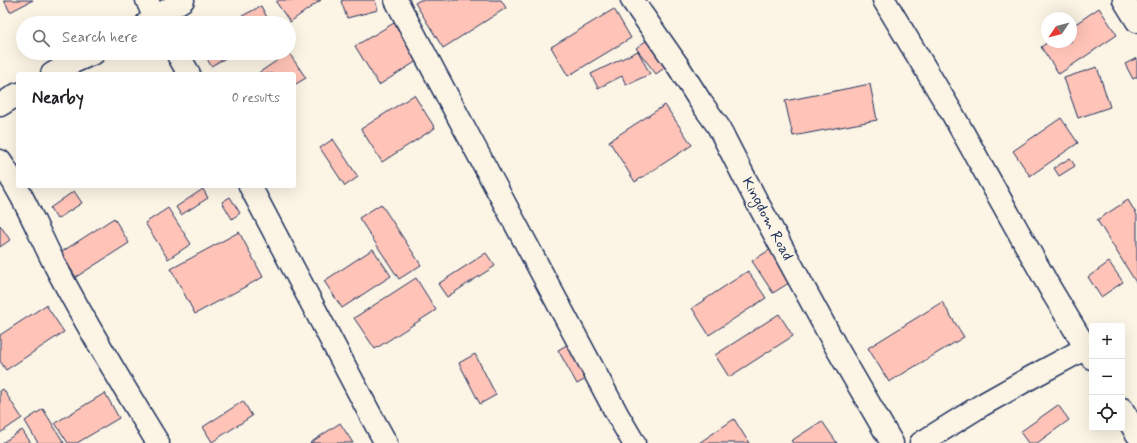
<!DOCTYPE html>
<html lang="en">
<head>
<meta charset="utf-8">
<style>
  body { margin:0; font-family:Mynerve,sans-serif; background:#f2f2f2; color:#202124 }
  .controls { position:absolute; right:12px; bottom:12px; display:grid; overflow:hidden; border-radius:4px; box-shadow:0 4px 16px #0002 }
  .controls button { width:36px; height:36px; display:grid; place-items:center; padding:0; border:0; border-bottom:1px solid #e0e0e0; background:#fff; color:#202124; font:20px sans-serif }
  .compass { position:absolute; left:1041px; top:12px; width:36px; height:36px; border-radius:50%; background:#fff; box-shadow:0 4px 16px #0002; rotate:235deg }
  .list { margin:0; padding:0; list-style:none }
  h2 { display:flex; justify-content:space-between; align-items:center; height:52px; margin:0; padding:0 16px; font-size:17px }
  h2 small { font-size:13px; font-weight:400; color:#757577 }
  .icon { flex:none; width:22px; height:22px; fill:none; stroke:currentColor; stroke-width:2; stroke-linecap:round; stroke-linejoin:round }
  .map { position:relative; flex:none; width:1137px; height:443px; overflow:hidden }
  .search { position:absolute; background:#fff; box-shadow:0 4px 16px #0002; left:16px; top:16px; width:280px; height:44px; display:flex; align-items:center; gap:10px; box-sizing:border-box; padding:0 14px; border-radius:22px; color:#757577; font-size:15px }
  .panel { position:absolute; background:#fff; box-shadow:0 4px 16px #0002; left:16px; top:72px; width:280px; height:116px; border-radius:4px }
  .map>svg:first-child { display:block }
  .building { fill:#ffc4b7; stroke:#1b2f5e }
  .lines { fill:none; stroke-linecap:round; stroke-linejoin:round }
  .minor-casing { stroke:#1b2f5e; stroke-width:25 }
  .minor { stroke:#fcf5e5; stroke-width:22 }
  .labels { text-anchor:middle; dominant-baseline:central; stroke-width:3; stroke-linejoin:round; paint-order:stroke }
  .street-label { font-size:15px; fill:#1b2f5e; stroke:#fcf5e5 }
</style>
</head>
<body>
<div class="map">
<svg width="1137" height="443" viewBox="0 0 1137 443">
  <rect width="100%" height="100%" fill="#fcf5e5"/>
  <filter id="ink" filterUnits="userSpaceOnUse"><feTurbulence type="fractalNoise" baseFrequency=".025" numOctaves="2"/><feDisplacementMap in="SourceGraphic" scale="8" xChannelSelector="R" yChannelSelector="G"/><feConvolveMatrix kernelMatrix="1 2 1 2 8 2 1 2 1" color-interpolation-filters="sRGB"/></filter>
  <g filter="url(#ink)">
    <g class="building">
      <polygon points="4,0 33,0 10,12"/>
      <polygon points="279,0 321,0 290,22 276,2"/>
      <polygon points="344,0 375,0 378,10 347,18 341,1"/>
      <polygon points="420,0 501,0 506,8 443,48 415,3"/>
      <polygon points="261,6 270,23 229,23"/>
      <polygon points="1099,8 1117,35 1059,74 1041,47 1048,42 1071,42 1071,27"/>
      <polygon points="614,9 631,38 568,76 551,47"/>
      <polygon points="394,23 417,61 379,85 355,46"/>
      <polygon points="647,40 667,66 656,74 636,48"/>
      <polygon points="638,51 650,74 626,85 622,76 598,88 591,74"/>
      <polygon points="204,53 235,53 211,66"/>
      <polygon points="288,53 289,53 306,78 294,85 294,74 257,74"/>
      <polygon points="1137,58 1137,77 1133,79 1125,64"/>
      <polygon points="1097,67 1110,107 1078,118 1064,78"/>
      <polygon points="870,84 877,120 793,136 785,101"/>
      <polygon points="414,95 435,128 382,162 361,129"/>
      <polygon points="665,105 692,145 635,182 609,141"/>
      <polygon points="1061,118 1078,143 1030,176 1013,151"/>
      <polygon points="333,139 358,177 345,186 320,148"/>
      <polygon points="1070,158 1075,166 1059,176 1054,168"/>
      <polygon points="203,189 208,198 181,215 176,207"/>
      <polygon points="74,191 82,203 57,219 50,208"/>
      <polygon points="230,197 240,213 232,219 222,202"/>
      <polygon points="1128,200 1137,215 1137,284 1097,220"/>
      <polygon points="381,204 421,265 399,279 359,218"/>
      <polygon points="168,208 191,244 168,259 145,223"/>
      <polygon points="114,218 129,243 76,277 60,253"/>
      <polygon points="0,225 10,240 0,247"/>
      <polygon points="239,232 263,277 195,314 171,269"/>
      <polygon points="373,249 391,276 342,308 324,281"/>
      <polygon points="771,249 792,281 773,293 752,261"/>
      <polygon points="486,253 495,266 447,297 438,284"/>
      <polygon points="1109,262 1123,282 1101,297 1088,277"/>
      <polygon points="748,271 766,298 709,335 692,308"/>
      <polygon points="416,278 436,310 375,349 354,318"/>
      <polygon points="942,302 964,337 889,382 868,348"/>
      <polygon points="46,305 64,332 6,370 0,361 0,335"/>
      <polygon points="779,314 793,336 729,377 715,355"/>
      <polygon points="574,341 593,375 577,384 558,350"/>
      <polygon points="475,354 496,395 480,404 459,363"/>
      <polygon points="3,389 22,418 0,433 0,391"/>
      <polygon points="105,393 119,418 77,443 68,443 55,423"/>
      <polygon points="243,401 252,416 212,442 203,427"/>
      <polygon points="1058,405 1069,420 1037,443 1028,443 1020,432"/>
      <polygon points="43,409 64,443 38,443 25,421"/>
      <polygon points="734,419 749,443 699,443"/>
      <polygon points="822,421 837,443 793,443 791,441"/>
      <polygon points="340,423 353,443 310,443"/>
      <polygon points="22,430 31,443 2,443"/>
    </g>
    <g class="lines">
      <defs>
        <g id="minor">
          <polyline points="147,0 155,19 157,23"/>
          <polyline points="396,0 617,414 634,443"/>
          <polyline points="632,0 678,66 700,101 718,126 756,200 835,345 892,443"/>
          <polyline points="884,0 952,113 1051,290 1092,358"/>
          <polyline points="1124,0 1137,21"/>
          <polyline points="147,23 183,0"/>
          <polyline points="177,53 189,74"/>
          <polyline points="52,74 71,63 94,53"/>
          <polyline points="0,105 18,94"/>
          <path d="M0 161C24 195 38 232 57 269 88 328 123 386 158 443"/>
          <polyline points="250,186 370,414 386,443"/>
          <polyline points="1122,409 1137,434"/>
          <polyline points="921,443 982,405 1030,378 1086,348"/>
        </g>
      </defs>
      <use href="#minor" class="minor-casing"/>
      <use href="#minor" class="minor"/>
    </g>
  </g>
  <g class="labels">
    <g class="street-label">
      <text transform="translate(767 219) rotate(62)">Kingdom Road</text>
    </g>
  </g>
</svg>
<div class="controls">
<button>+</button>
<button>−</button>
<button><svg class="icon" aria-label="locate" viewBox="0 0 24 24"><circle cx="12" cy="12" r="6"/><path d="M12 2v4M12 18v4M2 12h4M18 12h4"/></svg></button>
</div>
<svg class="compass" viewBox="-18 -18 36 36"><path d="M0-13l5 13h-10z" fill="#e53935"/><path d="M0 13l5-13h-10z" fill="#757577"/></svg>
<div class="search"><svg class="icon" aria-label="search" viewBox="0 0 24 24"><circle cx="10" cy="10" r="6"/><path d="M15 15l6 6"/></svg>Search here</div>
<section class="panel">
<h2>Nearby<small>0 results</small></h2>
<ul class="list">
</ul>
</section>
</div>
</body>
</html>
